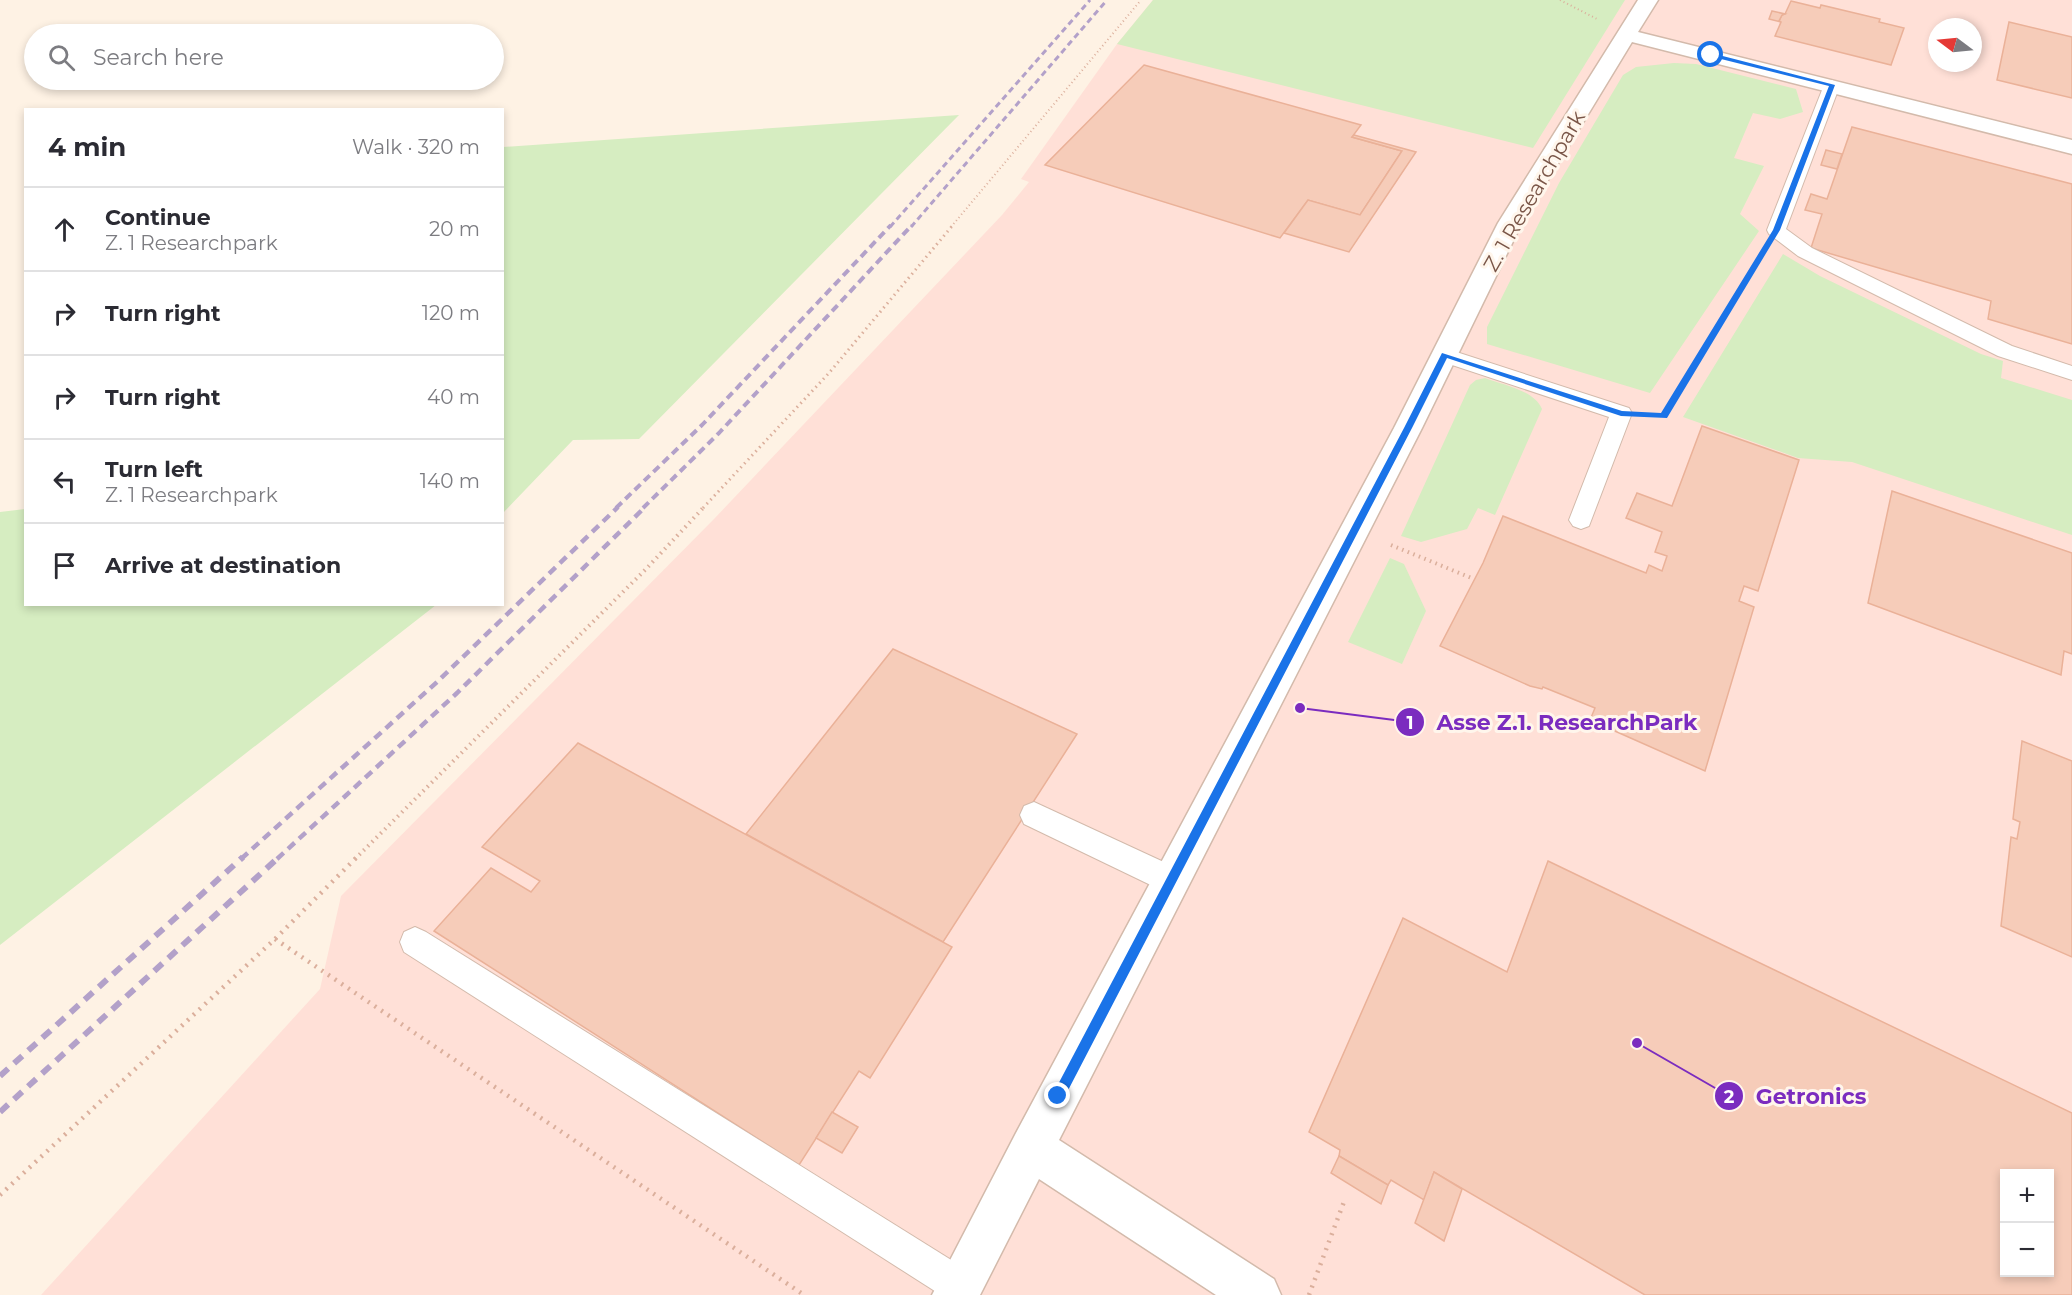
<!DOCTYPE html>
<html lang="en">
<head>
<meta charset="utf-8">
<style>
  body { margin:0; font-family:Montserrat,sans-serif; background:#f7f7f7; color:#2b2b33 }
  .controls { position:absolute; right:18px; bottom:18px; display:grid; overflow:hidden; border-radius:0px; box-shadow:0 3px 9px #0003 }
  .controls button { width:54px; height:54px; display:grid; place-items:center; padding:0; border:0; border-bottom:2px solid #e1e1e2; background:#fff; color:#2b2b33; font:30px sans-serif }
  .compass { position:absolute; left:1928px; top:18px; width:54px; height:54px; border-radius:50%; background:#fff; box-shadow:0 3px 9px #0003; rotate:286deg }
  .stop { position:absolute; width:18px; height:18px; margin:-14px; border:4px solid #1a73e8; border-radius:50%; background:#fff }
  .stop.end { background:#1a73e8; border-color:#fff; box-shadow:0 2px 6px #0008 }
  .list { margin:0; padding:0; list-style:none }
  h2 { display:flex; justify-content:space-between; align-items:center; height:78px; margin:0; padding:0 24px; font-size:26px }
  h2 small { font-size:20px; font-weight:400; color:#7c7c81 }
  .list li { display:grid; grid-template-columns:39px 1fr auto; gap:18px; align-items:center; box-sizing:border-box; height:84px; padding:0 24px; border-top:2px solid #e1e1e2 }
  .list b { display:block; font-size:22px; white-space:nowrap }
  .list p { margin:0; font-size:20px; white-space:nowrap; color:#7c7c81 }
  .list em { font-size:20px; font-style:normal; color:#7c7c81 }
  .icon { flex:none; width:33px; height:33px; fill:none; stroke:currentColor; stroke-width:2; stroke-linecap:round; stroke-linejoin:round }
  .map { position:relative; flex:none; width:2072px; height:1295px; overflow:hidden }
  .search { position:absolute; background:#fff; box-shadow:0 3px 9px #0003; left:24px; top:24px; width:480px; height:66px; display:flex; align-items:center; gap:15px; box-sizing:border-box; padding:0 21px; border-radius:33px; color:#7c7c81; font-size:22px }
  .panel { position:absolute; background:#fff; box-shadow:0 3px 9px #0003; left:24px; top:108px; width:480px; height:498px; border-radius:0px }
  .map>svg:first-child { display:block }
  .commercial { fill:#ffe0d7; fill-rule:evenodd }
  .green { fill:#d6edc1 }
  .building { fill:#f6ccb9; stroke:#eab198; stroke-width:1.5; fill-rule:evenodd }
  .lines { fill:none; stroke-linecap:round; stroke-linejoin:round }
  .lane-casing { stroke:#d3baab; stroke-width:2 }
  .street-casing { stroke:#d3baab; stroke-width:3 }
  .path-far3 { stroke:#dbaf9c; stroke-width:2; stroke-dasharray:1 3; stroke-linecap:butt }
  .path-far2 { stroke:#dbaf9c; stroke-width:3; stroke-dasharray:1.5 4; stroke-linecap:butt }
  .path-far1 { stroke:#dbaf9c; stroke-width:4; stroke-dasharray:1.5 4.5; stroke-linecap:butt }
  .path { stroke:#dbaf9c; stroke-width:4.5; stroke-dasharray:2 6; stroke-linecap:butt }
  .lane { fill:#fff; fill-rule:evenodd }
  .street { fill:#fff; fill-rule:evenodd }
  .rail-far3 { stroke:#b3a1c9; stroke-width:3; stroke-dasharray:6 4; stroke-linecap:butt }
  .rail-far2 { stroke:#b3a1c9; stroke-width:4; stroke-dasharray:8 5; stroke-linecap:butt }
  .rail-far1 { stroke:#b3a1c9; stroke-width:4.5; stroke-dasharray:9 6; stroke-linecap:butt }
  .rail { stroke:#b3a1c9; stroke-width:6; stroke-dasharray:11 8; stroke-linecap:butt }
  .route { fill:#1a73e8 }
  .labels { text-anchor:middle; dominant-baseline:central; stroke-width:6; stroke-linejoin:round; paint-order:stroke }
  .street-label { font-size:21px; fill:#795547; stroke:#fff6ec }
  .leader { fill:none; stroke:#7b2cbf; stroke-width:2 }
  .callout-dot { fill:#7b2cbf; stroke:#fff6ec; stroke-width:2 }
  .mark-label { font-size:18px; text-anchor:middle; font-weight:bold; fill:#fff }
  .callout-label { font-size:22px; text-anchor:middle; font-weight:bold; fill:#7b2cbf; stroke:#fff6ec; stroke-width:6; stroke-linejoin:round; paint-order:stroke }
</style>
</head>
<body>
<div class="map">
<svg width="2072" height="1295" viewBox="0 0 2072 1295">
  <rect width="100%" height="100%" fill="#fef2e4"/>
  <path class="commercial" d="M1153 0H2072V1295H41L320 989 341 896 714 519 1002 215 1029 182 1021 179 1117 44ZM1937 27H1973V63H1937ZM2004 1174H2050V1272H2004Z"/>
  <g class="green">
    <polygon points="1153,0 1625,0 1533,148 1117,44"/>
    <polygon points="1674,63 1696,64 1796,89 1803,112 1780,119 1753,113 1734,158 1764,166 1740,214 1759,231 1650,393 1487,344 1487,327 1559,183 1623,75 1636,67"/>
    <polygon points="959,115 639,439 573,440 503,513 503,147"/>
    <polygon points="1783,254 1820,276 1981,354 2003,361 2001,378 2072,400 2072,535 1852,462 1798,458 1683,417"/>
    <path d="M1485 378C1503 385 1534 390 1542 409L1495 515 1478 508 1467 529 1421 542 1401 536 1470 385 1476 380Z"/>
    <polygon points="25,509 26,604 436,605 0,945 0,512"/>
    <polygon points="1390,558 1404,564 1426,611 1402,664 1348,642"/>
  </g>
  <g class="building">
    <polygon points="1791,1 1820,8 1821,5 1880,19 1879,22 1904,28 1891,65 1775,36 1781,22 1779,21 1782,15 1785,14"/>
    <polygon points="1772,11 1785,14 1782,15 1779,21 1781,22 1769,19"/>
    <polygon points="2009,22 2072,37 2072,98 1997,80"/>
    <polygon points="1144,65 1361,125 1352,137 1402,151 1360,215 1308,200 1280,238 1045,165"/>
    <polygon points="1852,127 2072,184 2072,344 1988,319 1991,301 1811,248 1822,214 1805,210 1811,194 1827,199"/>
    <polygon points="1354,135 1416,152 1349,252 1284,233 1308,200 1360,215 1402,151 1352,137"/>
    <polygon points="1826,150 1842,154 1837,169 1821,165"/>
    <polygon points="1702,426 1799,460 1758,591 1744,586 1739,601 1754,607 1705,771 1590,720 1595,708 1543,687 1542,689 1530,686 1440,646 1483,563 1503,516 1646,573 1649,565 1662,571 1667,556 1655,552 1662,532 1626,518 1637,493 1672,506"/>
    <polygon points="1892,491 2072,553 2072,654 2064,651 2061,675 1868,603"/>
    <polygon points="893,649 1077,734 943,942 746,834"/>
    <polygon points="2022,741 2072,761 2072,957 2001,926 2011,837 2017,839 2020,822 2013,819"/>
    <polygon points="578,743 952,947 870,1078 859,1071 799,1165 434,931 491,868 531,892 540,881 482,847"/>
    <path d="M1548 861 2072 1113V1295H1645L1434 1172 1424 1200 1391 1180 1388 1185 1339 1156 1340 1150 1309 1132 1403 918 1507 972ZM2004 1174H2050V1272H2004Z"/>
    <polygon points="832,1112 858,1127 842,1153 816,1138"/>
    <polygon points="1339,1156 1388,1185 1381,1204 1331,1173"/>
    <polygon points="1434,1172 1462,1189 1444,1241 1415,1223"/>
  </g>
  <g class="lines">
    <defs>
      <g id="lane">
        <polygon points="1832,80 1840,85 1786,229 1812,248 2012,346 2072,366 2072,380 1998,356 1798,256 1769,234 1767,230 1824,85"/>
        <polygon points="1444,348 1629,408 1632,413 1589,526 1581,529 1573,526 1569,520 1609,417 1437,360 1434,355 1437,350"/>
        <polygon points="1034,802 1181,870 1186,880 1181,890 1171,894 1161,890 1024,824 1020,815 1024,806"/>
        <polygon points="415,927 426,932 972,1273 977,1286 973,1295 941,1295 404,952 400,942 404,932"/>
      </g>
      <polygon id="street" points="1638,0 1658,0 1638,32 2072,140 2072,154 1632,42 1522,223 1422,428 1059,1140 1274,1279 1281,1295 1216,1295 1039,1179 980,1295 932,1295 1016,1133 1394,428 1498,223"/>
    </defs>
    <use href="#lane" class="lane-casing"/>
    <use href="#street" class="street-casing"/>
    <g class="path-far3">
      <polyline points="1560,0 1597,19"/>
      <polyline points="951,227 1141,0"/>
    </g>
    <g class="path-far2">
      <polyline points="1654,415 1664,416 1759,259"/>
      <polyline points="703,508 829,373 953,225"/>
    </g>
    <g class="path-far1">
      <polyline points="1391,545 1474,579"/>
      <polyline points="355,859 647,568 704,507"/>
    </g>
    <g class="path">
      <polyline points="275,939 804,1295"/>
      <polyline points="0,1195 275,939 357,857"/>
      <polyline points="1309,1295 1345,1199"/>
    </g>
    <use href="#lane" class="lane"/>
    <use href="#street" class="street"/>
    <g class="rail-far3">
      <polyline points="890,227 1090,0"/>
      <polyline points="911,227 1107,0"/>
    </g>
    <g class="rail-far2">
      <polyline points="616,508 702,425 891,225"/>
      <polyline points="643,508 719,433 912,225"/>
    </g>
    <g class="rail-far1">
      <polyline points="241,859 437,682 618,507"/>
      <polyline points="277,859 457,693 645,507"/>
    </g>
    <g class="rail">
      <polyline points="0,1076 243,857"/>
      <polyline points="0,1112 279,857"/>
    </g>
  </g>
  <polygon class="route" points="1711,53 1835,85 1780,230 1667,418 1621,416 1447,358 1412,428 1063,1100 1058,1102 1054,1100 1052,1096 1054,1092 1404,428 1442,353 1622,411 1661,413 1773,230 1829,86 1709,56"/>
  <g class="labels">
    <g class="street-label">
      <text transform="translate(1534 191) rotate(-60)">Z. 1 Researchpark</text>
    </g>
  </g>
  <path class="leader" d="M1300 708L1410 722M1637 1043L1729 1096"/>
  <g class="callout-dot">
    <circle cx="1300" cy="708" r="6"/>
    <circle cx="1637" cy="1043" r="6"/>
    <circle cx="1410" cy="722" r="15"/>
    <circle cx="1729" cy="1096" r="15"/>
  </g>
  <g class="mark-label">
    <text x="1410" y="729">1</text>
    <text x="1729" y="1103">2</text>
  </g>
  <g class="callout-label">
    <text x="1567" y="730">Asse Z.1. ResearchPark</text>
    <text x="1811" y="1104">Getronics</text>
  </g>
</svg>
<div class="controls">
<button>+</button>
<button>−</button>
</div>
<svg class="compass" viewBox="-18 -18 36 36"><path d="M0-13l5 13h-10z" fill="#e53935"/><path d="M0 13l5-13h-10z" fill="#7c7c81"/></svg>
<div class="stop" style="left:1711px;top:55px"></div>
<div class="stop end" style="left:1058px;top:1096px"></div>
<div class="search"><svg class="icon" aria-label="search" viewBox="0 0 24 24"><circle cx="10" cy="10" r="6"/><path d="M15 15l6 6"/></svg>Search here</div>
<section class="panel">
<h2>4 min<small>Walk · 320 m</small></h2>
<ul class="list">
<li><svg class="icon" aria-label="ahead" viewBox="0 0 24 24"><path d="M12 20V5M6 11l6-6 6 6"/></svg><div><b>Continue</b><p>Z. 1 Researchpark</p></div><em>20 m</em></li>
<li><svg class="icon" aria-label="right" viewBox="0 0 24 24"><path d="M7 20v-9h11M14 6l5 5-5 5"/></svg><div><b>Turn right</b></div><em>120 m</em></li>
<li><svg class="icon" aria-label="right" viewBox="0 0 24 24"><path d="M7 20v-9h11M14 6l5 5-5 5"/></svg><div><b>Turn right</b></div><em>40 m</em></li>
<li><svg class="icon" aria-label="left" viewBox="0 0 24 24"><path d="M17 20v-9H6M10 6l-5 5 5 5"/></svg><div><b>Turn left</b><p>Z. 1 Researchpark</p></div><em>140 m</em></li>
<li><svg class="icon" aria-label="arrive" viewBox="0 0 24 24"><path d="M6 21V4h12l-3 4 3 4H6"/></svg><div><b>Arrive at destination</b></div></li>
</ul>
</section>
</div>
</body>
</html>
